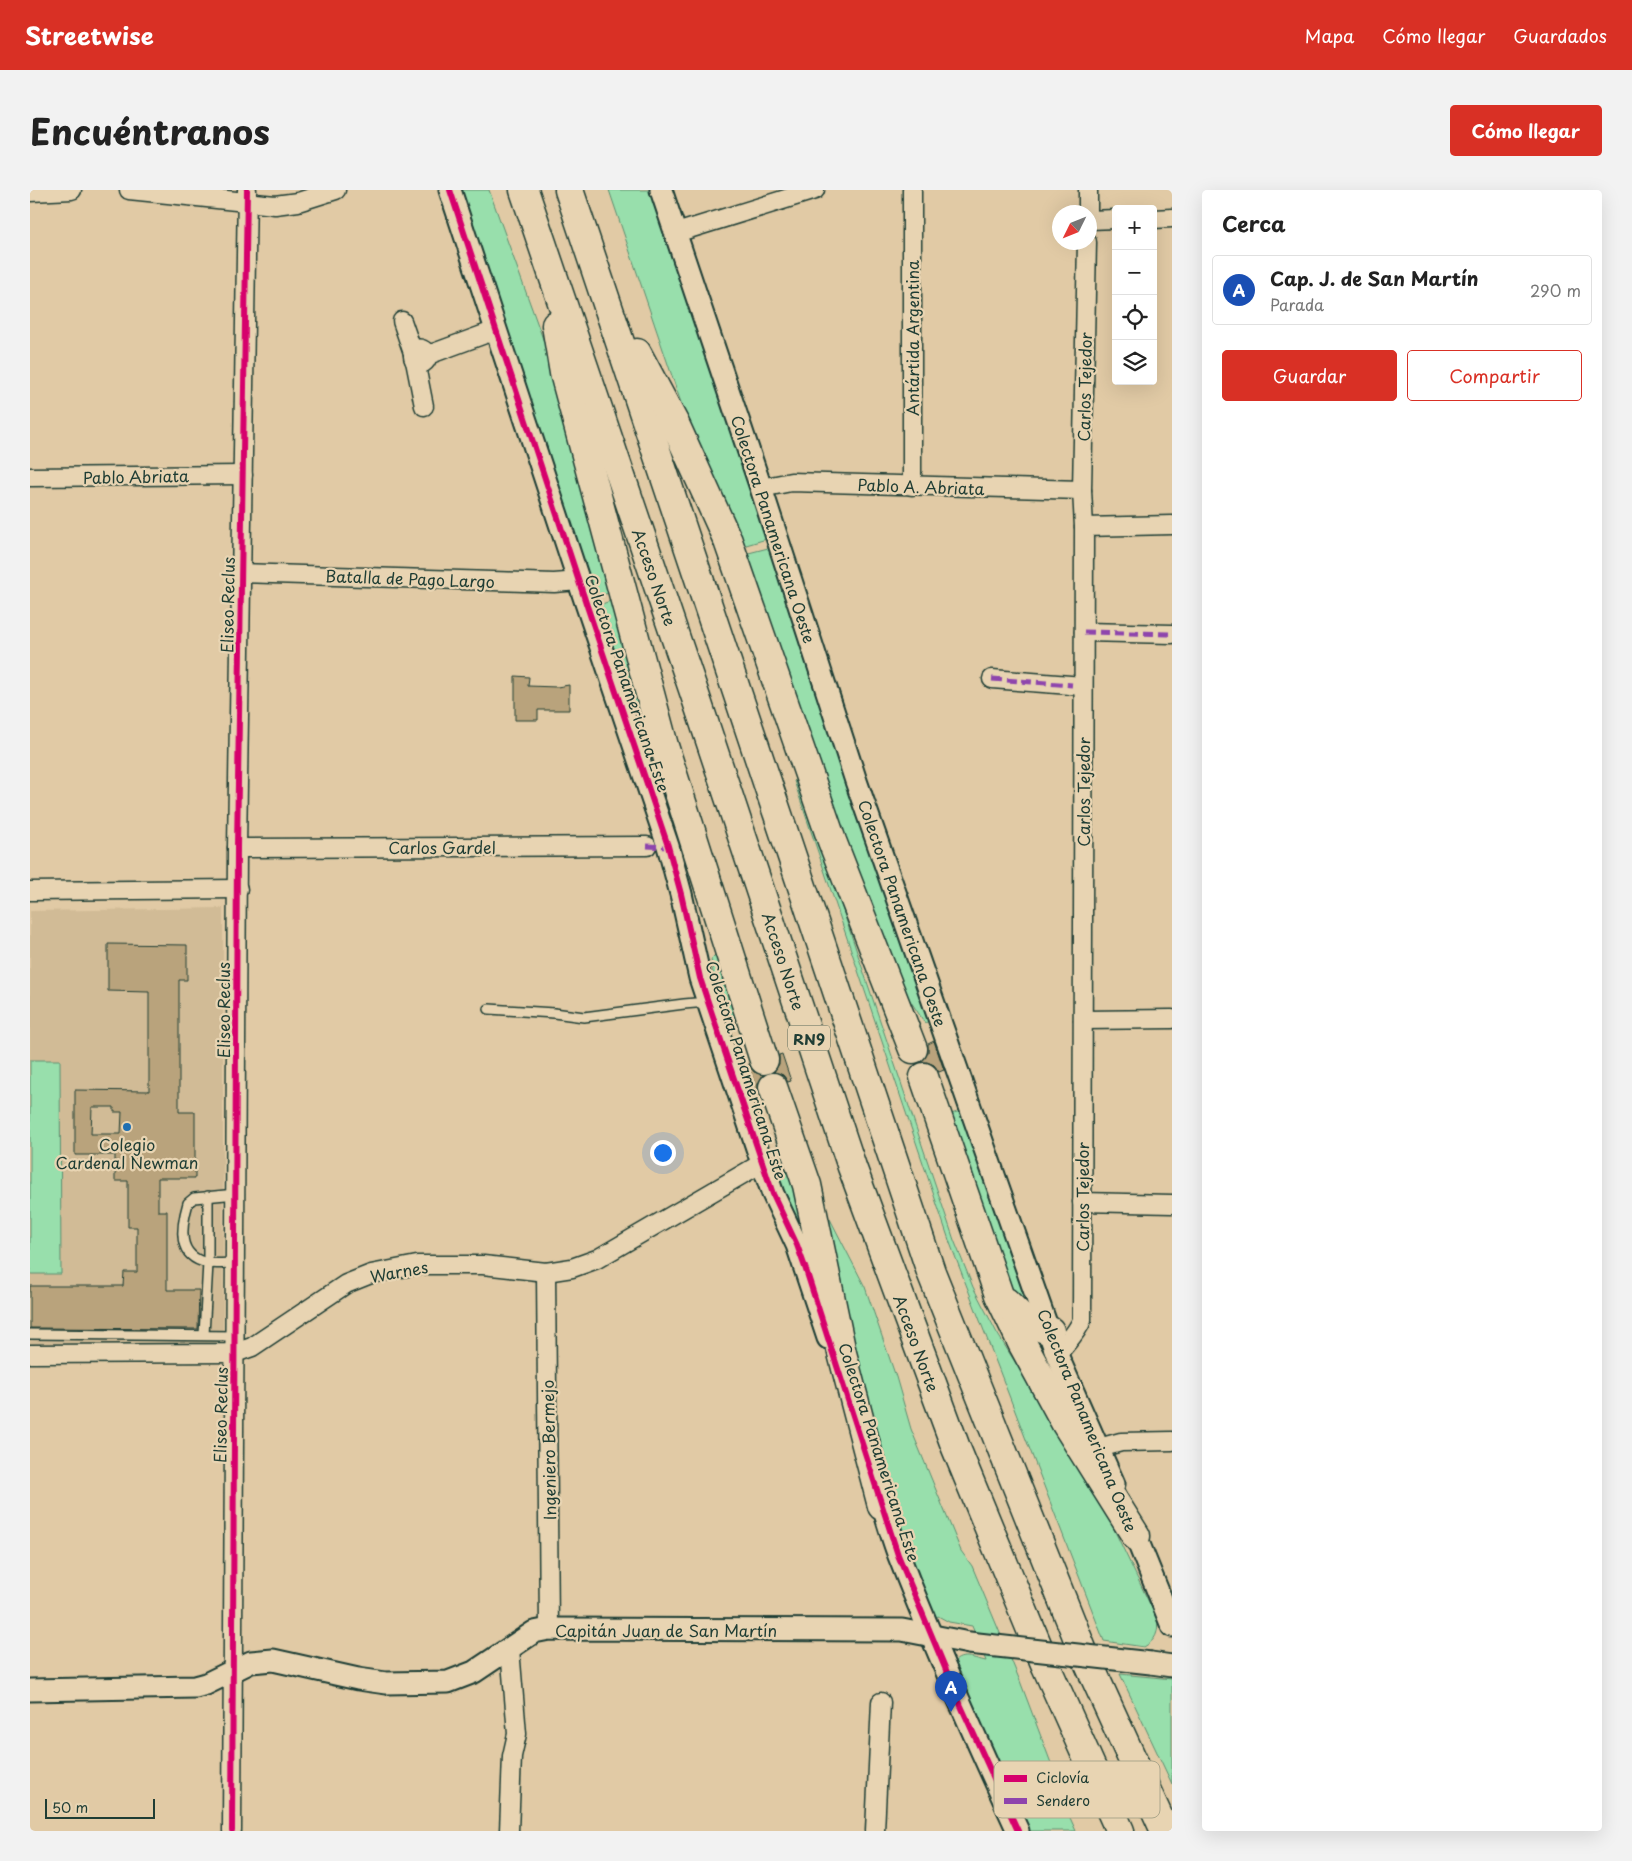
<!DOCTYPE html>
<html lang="es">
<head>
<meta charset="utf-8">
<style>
  body { margin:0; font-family:"Playpen Sans",sans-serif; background:#f2f2f2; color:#222 }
  .controls { position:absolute; right:15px; top:15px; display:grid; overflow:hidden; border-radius:5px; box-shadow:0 5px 20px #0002 }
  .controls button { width:45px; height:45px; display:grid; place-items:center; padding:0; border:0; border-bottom:1px solid #e0e0e0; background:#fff; color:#222; font:25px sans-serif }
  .compass { position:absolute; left:1022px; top:15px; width:45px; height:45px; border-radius:50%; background:#fff; box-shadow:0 5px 20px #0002; rotate:227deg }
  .scale { position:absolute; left:15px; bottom:12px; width:110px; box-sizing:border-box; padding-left:5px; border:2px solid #1f3d34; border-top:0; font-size:14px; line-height:18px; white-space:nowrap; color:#1f3d34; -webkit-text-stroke:4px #e8d4b2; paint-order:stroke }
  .you { position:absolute; left:632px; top:962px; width:18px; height:18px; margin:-12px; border:4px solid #fff; border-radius:50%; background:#1a73e8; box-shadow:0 0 0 8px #1a73e833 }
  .badge { display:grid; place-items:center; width:32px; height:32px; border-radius:50%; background:#d93025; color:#fff; font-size:16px; font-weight:700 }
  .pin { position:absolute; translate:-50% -41px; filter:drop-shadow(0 1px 2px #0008) }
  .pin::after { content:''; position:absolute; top:26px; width:18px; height:15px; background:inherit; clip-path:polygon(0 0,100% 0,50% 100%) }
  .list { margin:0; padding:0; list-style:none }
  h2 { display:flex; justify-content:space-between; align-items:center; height:65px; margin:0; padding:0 20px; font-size:21px }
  h2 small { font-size:16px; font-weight:400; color:#767676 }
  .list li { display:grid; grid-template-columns:32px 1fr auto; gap:15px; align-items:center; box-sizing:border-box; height:70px; margin:0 10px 10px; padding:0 10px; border:1px solid #e0e0e0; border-radius:5px }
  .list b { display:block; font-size:19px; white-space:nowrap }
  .list p { margin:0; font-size:16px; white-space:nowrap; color:#767676 }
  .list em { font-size:16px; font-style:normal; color:#767676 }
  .actions { display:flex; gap:10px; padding:15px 20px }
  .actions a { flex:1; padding:11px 0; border:1px solid #d93025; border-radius:5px; text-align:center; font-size:18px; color:#d93025 }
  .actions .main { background:#d93025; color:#fff }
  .icon { flex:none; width:28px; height:28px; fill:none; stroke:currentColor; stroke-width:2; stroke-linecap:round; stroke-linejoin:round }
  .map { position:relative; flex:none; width:1142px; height:1641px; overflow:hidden; border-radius:5px }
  header { display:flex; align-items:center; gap:30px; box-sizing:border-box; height:70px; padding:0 25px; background:#d93025; color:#fff }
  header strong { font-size:24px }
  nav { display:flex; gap:28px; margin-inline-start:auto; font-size:18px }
  .intro { display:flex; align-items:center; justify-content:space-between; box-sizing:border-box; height:120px; padding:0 30px }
  h1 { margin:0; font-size:35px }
  .button { padding:12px 22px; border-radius:5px; background:#d93025; color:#fff; font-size:18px; font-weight:700 }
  main { display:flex; gap:30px; padding:0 30px }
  aside { flex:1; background:#fff; border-radius:5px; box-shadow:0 5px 20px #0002 }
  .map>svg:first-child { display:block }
  .built { fill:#d1bb96 }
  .green { fill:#98dfac; stroke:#5c8e70 }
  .building { fill:#b9a37b; stroke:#1f3d34; fill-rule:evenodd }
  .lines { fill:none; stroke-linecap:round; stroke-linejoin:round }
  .service-casing { stroke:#1f3d34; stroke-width:12 }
  .minor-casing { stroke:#1f3d34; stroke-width:21 }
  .tertiary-casing { stroke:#1f3d34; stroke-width:25 }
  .motorway-casing { stroke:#1f3d34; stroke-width:31 }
  .service { stroke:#e8d4b2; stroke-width:9 }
  .minor { stroke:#e8d4b2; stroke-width:18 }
  .tertiary { stroke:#e8d4b2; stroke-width:21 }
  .motorway { stroke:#e8d4b2; stroke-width:28 }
  .tertiary-bridge-casing { stroke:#1f3d34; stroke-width:25; stroke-linecap:butt }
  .tertiary-bridge { stroke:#e8d4b2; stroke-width:21 }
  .quiet { stroke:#8e44ad; stroke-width:5; stroke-dasharray:10 5; stroke-linecap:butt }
  .cycleway-casing { stroke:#e8d4b2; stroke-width:9 }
  .cycleway { stroke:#d6006c; stroke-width:6 }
  .poi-dot { fill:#1f6fb2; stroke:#e8d4b2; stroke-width:2 }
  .labels { text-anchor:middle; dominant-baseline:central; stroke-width:4.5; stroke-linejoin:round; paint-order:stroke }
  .shield { fill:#e8d4b2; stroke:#5b6a5a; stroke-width:1 }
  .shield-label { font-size:15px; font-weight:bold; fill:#1f3d34 }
  .street-label { font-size:16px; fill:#1f3d34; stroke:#e8d4b2 }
  .poi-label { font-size:16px; fill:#1f3d34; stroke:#e8d4b2 }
  .key { fill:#e8d4b2; stroke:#aca78c; stroke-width:1 }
  .key-label { font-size:14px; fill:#1f3d34 }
</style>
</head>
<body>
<header>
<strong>Streetwise</strong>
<nav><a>Mapa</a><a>Cómo llegar</a><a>Guardados</a></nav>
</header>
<div class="intro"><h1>Encuéntranos</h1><a class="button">Cómo llegar</a></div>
<main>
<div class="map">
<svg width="1142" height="1641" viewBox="0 0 1142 1641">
  <rect width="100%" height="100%" fill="#e1caa5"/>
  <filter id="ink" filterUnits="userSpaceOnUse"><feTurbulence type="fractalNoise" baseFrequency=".02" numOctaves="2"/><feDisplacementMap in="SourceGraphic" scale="10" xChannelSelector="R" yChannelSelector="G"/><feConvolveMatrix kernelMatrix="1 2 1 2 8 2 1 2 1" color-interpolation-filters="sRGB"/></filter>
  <g filter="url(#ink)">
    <polygon class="built" points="193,718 193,1155 0,1154 0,721"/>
    <g class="green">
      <polygon points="430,0 459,0 514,152 548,279 585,401 566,407"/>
      <polygon points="579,0 622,0 740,348 706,358 664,251"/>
      <polygon points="742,357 903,829 895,833 867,791 707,366"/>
      <polygon points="589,408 616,540 612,539 569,415"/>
      <path d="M769 590 924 1050 943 1097 967 1143 1067 1304 1127 1429C1129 1442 1126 1450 1114 1457L1074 1451 920 1053 764 591Z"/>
      <path d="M686 764 707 825 695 831C688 810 684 791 681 769Z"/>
      <polygon points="0,870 30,870 31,1084 0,1084"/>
      <polygon points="935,919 1005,1129 987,1117 919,925"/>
      <path d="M755 981C765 988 784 1063 789 1079L745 993Z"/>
      <path d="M800 1029 835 1097 866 1187 881 1239 931 1361 942 1376 990 1491 1030 1597 1037 1621 1046 1641H999L932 1496 925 1471C934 1463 945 1469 956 1471L942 1436 919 1432 908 1426 906 1429 900 1419 879 1371 853 1285 799 1042Z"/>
      <polygon points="1090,1484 1142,1489 1142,1594"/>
    </g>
    <g class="building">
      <polygon points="485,486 499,487 498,496 527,497 539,495 539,520 508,520 508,530 485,530"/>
      <path d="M78 754 157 755V790H149V922H165V988H128V1021H137V1100H169L168 1139 0 1138V1096H93L94 1082H107V1037H98V991H85V965H45V900L119 901V802L78 801ZM62 917H84V922H92L91 944H61Z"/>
      <polygon points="904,851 914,880 909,882 904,875 897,872 891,872 895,868 898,862 898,854"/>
      <polygon points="752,864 761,891 758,892 753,885 744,882 749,874 749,865"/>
      <polygon points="719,875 724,882 733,885 728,894 728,902 722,904 713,877"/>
    </g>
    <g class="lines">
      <defs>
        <g id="service">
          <polyline points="459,819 524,823 554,827 654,814 677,812"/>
          <path d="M205 1073C197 1073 186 1074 178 1073 146 1067 151 1037 158 1013L164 1008 206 1004"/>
          <polyline points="0,1144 205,1146"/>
          <polyline points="174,1145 178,1073 178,1006"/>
        </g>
        <g id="minor">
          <polyline points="99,0 245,15 268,12 306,0"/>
          <polyline points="882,0 882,296"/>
          <polyline points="0,2 42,0"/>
          <polyline points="1058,22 1058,0"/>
          <polyline points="1123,29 1142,28"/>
          <polyline points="1060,30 1086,29"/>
          <polyline points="646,43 785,0"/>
          <polyline points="372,131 383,163"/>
          <path d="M398 165C395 160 390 156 385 161 377 170 395 182 398 165L466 140"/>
          <polyline points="385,171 394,216"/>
          <polyline points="0,287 213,285"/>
          <polyline points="731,298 761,292 1052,300"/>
          <polyline points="1054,337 1142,335"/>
          <polyline points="212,383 524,393 549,391"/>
          <polyline points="1054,442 1142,444"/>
          <polyline points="962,489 1053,496"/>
          <polyline points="207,658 617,656"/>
          <polyline points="0,701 208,699"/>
          <polyline points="1053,830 1142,829"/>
          <polyline points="1052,1012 1142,1014"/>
          <polyline points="516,1082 519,1439"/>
          <polyline points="0,1164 205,1163 222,1157 316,1094 341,1084 387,1075 453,1075 516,1082 542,1078 567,1069 732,973"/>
          <path d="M1027 1165C1036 1153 1047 1143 1052 1130L1054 337 1052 300 1057 52"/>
          <polyline points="1069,1258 1091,1252 1142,1251"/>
          <polyline points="202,1641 207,658 217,0"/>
          <polyline points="479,1641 482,1566 487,1544 480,1459"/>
          <polyline points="845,1641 851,1512"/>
        </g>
        <g id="tertiary">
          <polyline points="420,0 556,413 638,656 651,704 670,788 678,812 732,973 743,1004 767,1055 798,1148"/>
          <polyline points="631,0 731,298 826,591 1027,1165 1084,1294"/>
          <path d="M848 1301C855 1322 861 1345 869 1366 905 1459 946 1550 988 1641"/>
          <polyline points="1100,1332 1142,1436"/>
          <polyline points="1121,1473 1142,1476"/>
          <polyline points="0,1500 165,1497 176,1494 221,1472 243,1470 328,1489 356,1493 418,1492 444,1482 504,1442 519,1439 872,1440 939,1453"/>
        </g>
        <g id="motorway">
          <polyline points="494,0 666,508 822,977 926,1258 1016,1476 1090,1641"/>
          <polyline points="539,0 901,1082 1052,1459 1135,1641"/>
          <polyline points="526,135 534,183 634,556 734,870"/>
          <polyline points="607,163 645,234 698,351 802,651 883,859"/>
          <polyline points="894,887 969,1105 992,1153 1036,1234 1106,1346"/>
          <polyline points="743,897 777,995 812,1163 852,1316"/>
          <polyline points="976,1112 995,1131 1020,1141"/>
        </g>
      </defs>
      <use href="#service" class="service-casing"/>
      <use href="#minor" class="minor-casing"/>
      <use href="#tertiary" class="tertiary-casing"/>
      <use href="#motorway" class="motorway-casing"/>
      <use href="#service" class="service"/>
      <use href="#minor" class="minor"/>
      <use href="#tertiary" class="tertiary"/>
      <use href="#motorway" class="motorway"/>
      <defs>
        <polyline id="tertiary-bridge" points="939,1453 1121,1473"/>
      </defs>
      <use href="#tertiary-bridge" class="tertiary-bridge-casing"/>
      <use href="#tertiary-bridge" class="tertiary-bridge"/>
      <g class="quiet">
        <polyline points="1054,442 1142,444"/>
        <polyline points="962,489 1042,495"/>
        <polyline points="617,656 638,657"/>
      </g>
      <defs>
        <g id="cycleway">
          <polyline points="420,0 556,413 638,656 651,704 670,788 678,812 743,1004 767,1055 776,1080 868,1365 931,1516 988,1641"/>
          <polyline points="202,1641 207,658 217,0"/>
        </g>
      </defs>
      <use href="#cycleway" class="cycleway-casing"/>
      <use href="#cycleway" class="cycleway"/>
    </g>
  </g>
  <circle class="poi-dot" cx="97" cy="937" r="5"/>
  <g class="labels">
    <rect class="shield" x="758" y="835.5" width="42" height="25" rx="4"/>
    <g class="shield-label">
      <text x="779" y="848">RN9</text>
    </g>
    <g class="street-label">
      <text transform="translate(882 148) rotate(-90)">Antártida Argentina</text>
      <text transform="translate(1054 197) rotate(-89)">Carlos Tejedor</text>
      <text transform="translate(106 286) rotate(-1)">Pablo Abriata</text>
      <text transform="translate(891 296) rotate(2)">Pablo A. Abriata</text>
      <text transform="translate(744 339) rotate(72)">Colectora Panamericana Oeste</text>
      <text transform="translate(625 387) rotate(71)">Acceso Norte</text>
      <text transform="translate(380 388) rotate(2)">Batalla de Pago Largo</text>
      <text transform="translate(197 415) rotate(-89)">Eliseo Reclus</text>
      <text transform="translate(598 493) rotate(71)">Colectora Panamericana Este</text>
      <text transform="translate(1053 602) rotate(-90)">Carlos Tejedor</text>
      <text x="412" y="657">Carlos Gardel</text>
      <text transform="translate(873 723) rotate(71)">Colectora Panamericana Oeste</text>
      <text transform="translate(754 771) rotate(72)">Acceso Norte</text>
      <text transform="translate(193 820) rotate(-90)">Eliseo Reclus</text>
      <text transform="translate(717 880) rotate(72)">Colectora Panamericana Este</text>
      <text transform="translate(1052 1007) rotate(-90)">Carlos Tejedor</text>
      <text transform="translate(369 1081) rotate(-10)">Warnes</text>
      <text transform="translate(887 1153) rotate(70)">Acceso Norte</text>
      <text transform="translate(190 1225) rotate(-89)">Eliseo Reclus</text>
      <text transform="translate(1058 1230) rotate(68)">Colectora Panamericana Oeste</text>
      <text transform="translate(518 1260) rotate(-91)">Ingeniero Bermejo</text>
      <text transform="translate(850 1262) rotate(72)">Colectora Panamericana Este</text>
      <text x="636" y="1440">Capitán Juan de San Martín</text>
    </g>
    <g class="poi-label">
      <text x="97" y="954">Colegio<tspan x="97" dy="18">Cardenal Newman</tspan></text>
    </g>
  </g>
  <rect x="964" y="1571" width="166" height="57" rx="8" class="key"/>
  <rect x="974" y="1585" width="23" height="7" fill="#d6006c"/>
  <rect x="974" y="1608" width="23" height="6" fill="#8e44ad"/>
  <g class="key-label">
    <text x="1006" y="1593">Ciclovía</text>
    <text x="1006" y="1616">Sendero</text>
  </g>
</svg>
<div class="controls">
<button>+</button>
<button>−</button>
<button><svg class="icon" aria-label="locate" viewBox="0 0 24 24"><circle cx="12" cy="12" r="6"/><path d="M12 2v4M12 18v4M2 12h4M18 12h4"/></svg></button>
<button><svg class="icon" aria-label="layers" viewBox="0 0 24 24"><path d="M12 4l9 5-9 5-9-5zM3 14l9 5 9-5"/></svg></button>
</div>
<svg class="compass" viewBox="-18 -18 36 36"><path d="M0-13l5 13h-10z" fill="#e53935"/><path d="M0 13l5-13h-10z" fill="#767676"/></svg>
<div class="scale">50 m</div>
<div class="you"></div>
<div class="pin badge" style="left:921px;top:1522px;background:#1a4fb4">A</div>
</div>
<aside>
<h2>Cerca<small></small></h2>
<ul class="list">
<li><span class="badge" style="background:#1a4fb4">A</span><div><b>Cap. J. de San Martín</b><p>Parada</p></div><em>290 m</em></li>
</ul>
<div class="actions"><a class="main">Guardar</a><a>Compartir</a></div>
</aside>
</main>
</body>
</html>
